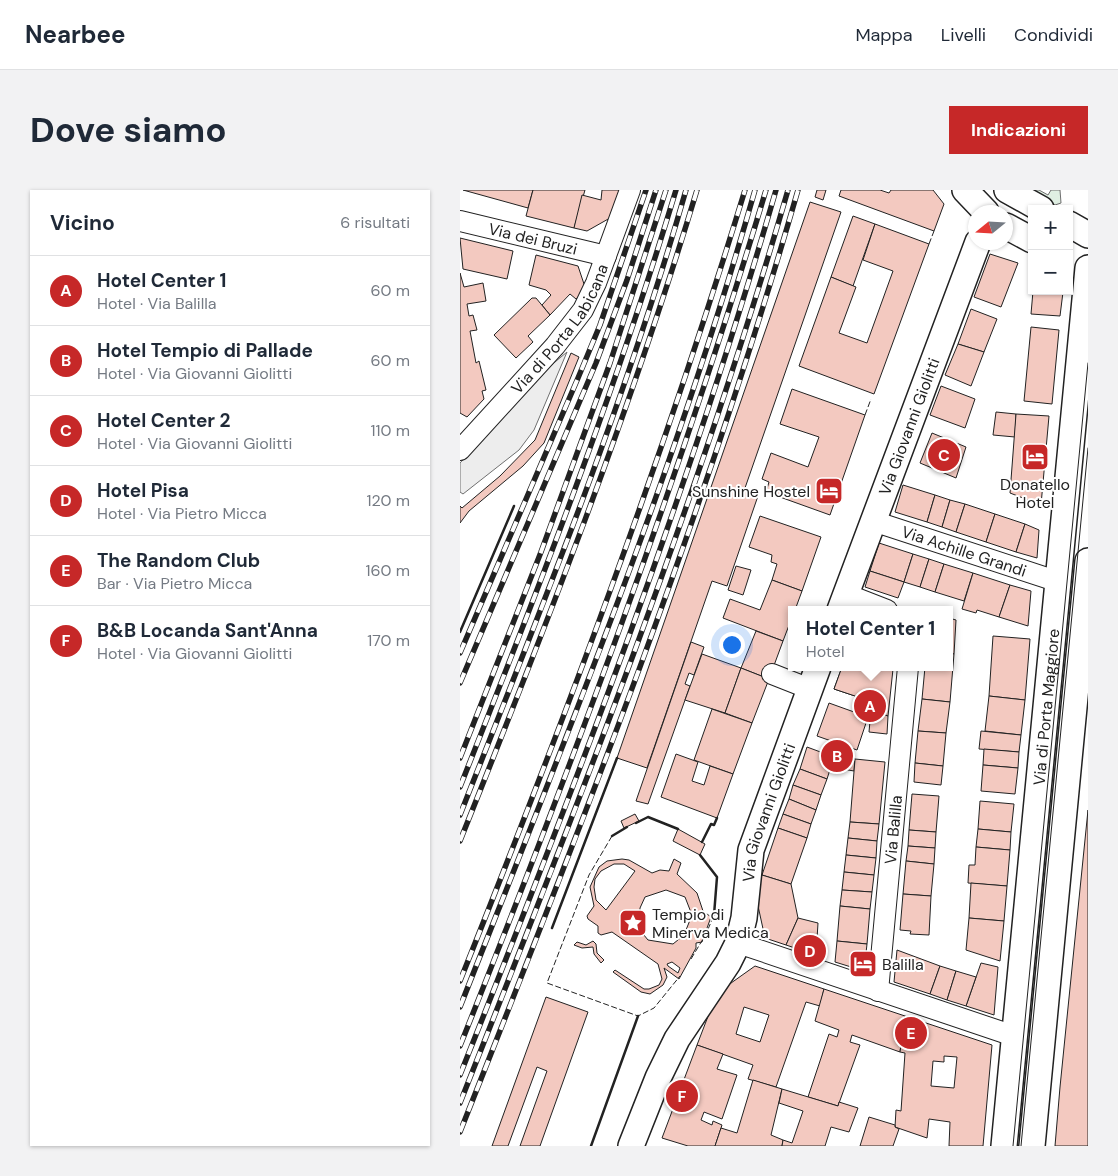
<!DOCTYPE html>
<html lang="it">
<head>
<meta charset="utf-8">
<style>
  body { margin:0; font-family:"DM Sans",sans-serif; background:#f2f2f3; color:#1f2937 }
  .controls { position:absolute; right:15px; top:15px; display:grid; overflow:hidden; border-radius:0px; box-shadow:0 1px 4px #0004 }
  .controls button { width:45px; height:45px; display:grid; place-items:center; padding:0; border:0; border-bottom:1px solid #e0e1e3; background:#fff; color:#1f2937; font:25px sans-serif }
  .compass { position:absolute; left:508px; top:15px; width:45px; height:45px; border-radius:50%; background:#fff; box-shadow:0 1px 4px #0004; rotate:252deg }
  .you { position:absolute; left:271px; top:454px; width:18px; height:18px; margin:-12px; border:4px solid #fff; border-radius:50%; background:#1a73e8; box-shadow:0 0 0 8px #1a73e833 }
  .badge { display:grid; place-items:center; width:32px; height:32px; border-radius:50%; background:#c62828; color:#fff; font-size:16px; font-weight:700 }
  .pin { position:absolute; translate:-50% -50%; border:2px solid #fff; box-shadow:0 1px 5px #0006 }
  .popup { position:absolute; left:328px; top:416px; width:165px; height:65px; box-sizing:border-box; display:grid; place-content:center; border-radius:0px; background:#fff; filter:drop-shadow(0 1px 4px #0005); font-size:16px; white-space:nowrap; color:#747a83 }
  .popup b { font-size:19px; color:#1f2937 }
  .popup::after { content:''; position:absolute; left:50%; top:100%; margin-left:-10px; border:10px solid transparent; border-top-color:#fff }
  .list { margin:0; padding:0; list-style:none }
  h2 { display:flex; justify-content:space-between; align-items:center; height:65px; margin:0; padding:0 20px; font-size:21px }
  h2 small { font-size:16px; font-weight:400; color:#747a83 }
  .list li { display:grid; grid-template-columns:32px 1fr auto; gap:15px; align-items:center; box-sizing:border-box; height:70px; padding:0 20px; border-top:1px solid #e0e1e3 }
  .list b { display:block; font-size:19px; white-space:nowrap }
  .list p { margin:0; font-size:16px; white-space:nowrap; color:#747a83 }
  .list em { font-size:16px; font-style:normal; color:#747a83 }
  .map { position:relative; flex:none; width:628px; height:956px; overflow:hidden; border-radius:0px }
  header { display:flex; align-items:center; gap:30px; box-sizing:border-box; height:70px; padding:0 25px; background:#fff; border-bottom:1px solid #e0e1e3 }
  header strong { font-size:24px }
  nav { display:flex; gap:28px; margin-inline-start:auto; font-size:18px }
  .intro { display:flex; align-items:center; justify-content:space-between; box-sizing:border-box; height:120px; padding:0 30px }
  h1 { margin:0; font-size:35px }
  .button { padding:12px 22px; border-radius:0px; background:#c62828; color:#fff; font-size:18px; font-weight:700 }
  main { display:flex; gap:30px; padding:0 30px }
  aside { flex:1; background:#fff; border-radius:0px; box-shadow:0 1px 4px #0004 }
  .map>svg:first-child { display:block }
  .green { fill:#e0efe3; stroke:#6f6f6f }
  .parking { fill:#ededed; stroke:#6f6f6f }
  .building { fill:#f3c9c0; stroke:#222; fill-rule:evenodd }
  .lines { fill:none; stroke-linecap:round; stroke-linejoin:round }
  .minor-casing { stroke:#222; stroke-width:22 }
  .major-casing { stroke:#222; stroke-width:28 }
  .minor { stroke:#fff; stroke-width:20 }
  .major { stroke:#fff; stroke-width:25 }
  .tram { stroke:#222; stroke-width:1 }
  .rail-casing { stroke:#222; stroke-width:5.5 }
  .rail { stroke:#fff; stroke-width:4; stroke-dasharray:11; stroke-linecap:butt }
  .fence { stroke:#222; stroke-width:1; stroke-dasharray:6 2.5; stroke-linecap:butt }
  .wall { stroke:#222; stroke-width:2.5 }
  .labels { text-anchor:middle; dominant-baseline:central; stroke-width:4; stroke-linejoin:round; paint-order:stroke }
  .street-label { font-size:16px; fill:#222; stroke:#fff }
  .poi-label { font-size:16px; fill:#222; stroke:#fff; text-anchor:start }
</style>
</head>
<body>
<header>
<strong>Nearbee</strong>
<nav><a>Mappa</a><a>Livelli</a><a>Condividi</a></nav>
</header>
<div class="intro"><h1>Dove siamo</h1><a class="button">Indicazioni</a></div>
<main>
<aside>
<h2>Vicino<small>6 risultati</small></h2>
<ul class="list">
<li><span class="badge">A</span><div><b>Hotel Center 1</b><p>Hotel · Via Balilla</p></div><em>60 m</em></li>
<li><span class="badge">B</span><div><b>Hotel Tempio di Pallade</b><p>Hotel · Via Giovanni Giolitti</p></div><em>60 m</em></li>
<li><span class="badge">C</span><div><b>Hotel Center 2</b><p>Hotel · Via Giovanni Giolitti</p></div><em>110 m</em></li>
<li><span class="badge">D</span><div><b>Hotel Pisa</b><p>Hotel · Via Pietro Micca</p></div><em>120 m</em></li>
<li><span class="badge">E</span><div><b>The Random Club</b><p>Bar · Via Pietro Micca</p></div><em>160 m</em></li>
<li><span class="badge">F</span><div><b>B&amp;B Locanda Sant'Anna</b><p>Hotel · Via Giovanni Giolitti</p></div><em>170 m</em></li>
</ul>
</aside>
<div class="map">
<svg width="628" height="956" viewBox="0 0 628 956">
  <rect width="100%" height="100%" fill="#fff"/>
  <polygon class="green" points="567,0 579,0 588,5 591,0 600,0 601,13 595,15"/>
  <polygon class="parking" points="107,162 74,240 59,260 3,304 0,302 0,273 89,177"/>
  <g class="building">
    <polygon points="3,0 73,0 68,18"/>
    <polygon points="73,0 125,0 114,38 66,26"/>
    <polygon points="142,0 162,0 150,28 127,41 114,38 122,5 141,10"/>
    <polygon points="357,0 366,0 363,10 355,7"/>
    <polygon points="381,0 420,0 429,3 431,0 473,0 484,14 474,41 379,6"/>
    <polygon points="350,12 381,22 285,298 299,303 267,396 252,391 187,578 157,568"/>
    <polygon points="393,26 415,34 393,96 371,87"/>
    <polygon points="415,34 469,54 414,204 339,176 371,87 396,97 379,143 407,153 433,81 403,70"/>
    <polygon points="0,48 53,61 47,89 3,79"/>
    <polygon points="530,64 558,73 541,117 514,107"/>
    <polygon points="76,65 118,76 126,100 116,109 110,104 90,125 82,115 91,105 86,100 69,95"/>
    <polygon points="0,83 4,97 23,93 26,111 7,114 9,126 13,125 17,140 10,141 16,173 19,171 26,200 22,201 24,209 7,227 0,223"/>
    <polygon points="573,101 603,102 600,126 571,124"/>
    <polygon points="72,108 76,108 90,125 68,146 73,152 56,168 34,145"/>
    <polygon points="511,119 537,129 524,162 498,154"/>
    <polygon points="571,137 599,140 592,214 564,211"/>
    <polygon points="498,154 524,162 511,196 485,185"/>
    <polygon points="111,163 119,167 84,253 63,276 9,321 0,333 0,316 2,318 40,286 75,250"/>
    <polygon points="481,196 515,209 505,238 470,225"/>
    <polygon points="332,199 405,225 370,325 306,302 309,292 302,289 311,263 348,277 359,247 320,234"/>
    <polygon points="536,222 556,224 555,247 533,245"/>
    <polygon points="556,224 589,226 581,315 550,303"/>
    <polygon points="472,243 506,257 496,288 460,273"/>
    <polygon points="443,295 475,305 467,332 435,322"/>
    <polygon points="475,305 490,310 482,337 467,332"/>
    <polygon points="490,310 505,314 496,342 482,337"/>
    <polygon points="505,314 535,324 526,352 496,342"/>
    <polygon points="535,324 565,334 556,362 526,352"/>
    <polygon points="300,326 361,347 342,401 312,390 317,374 311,372 312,365 289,357"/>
    <polygon points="565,334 579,340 577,368 556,362"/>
    <polygon points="419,353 453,364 444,392 410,381"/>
    <polygon points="453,364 469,369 460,397 444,392"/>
    <polygon points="469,369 484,374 475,402 460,397"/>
    <polygon points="484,374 513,383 504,411 475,402"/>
    <polygon points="276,376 291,380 283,405 268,400"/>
    <polygon points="410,381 444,392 438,408 405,397"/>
    <polygon points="513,383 550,395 539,427 517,420 516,423 502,419"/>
    <polygon points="312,390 342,401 335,420 331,420 331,430 323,451 263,428 270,409 300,420"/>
    <polygon points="550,395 571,401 568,436 539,427"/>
    <polygon points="489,428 496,430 494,464 489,463"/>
    <polygon points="296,441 323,451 309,489 281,478"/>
    <polygon points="533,446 570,449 565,510 529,506"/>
    <polygon points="231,452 244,457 234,485 229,483 225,494 230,496 188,614 176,611"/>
    <polygon points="489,463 494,464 490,512 462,509 465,477 489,477"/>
    <polygon points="242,464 281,478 265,523 225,510"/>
    <polygon points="382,477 407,477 420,483 410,511 374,499"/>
    <polygon points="382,477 433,479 428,526 407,518 410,511 374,499"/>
    <polygon points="281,478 309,489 292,533 265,523"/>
    <polygon points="529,506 565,510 561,545 525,541"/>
    <polygon points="462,509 490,512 486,543 458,541"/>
    <polygon points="369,513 408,527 397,560 357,546"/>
    <polygon points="252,519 292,533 273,584 234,570"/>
    <polygon points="411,520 428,526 427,544 409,542"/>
    <polygon points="458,541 486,543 483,576 455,573"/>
    <polygon points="521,541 561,545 559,562 519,559"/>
    <polygon points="347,557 374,567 367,589 340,579"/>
    <polygon points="524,559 559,562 558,578 523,575"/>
    <polygon points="376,562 395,569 394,581 371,577"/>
    <polygon points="216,564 238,572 232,591 244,595 250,576 273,584 257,628 201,607"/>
    <polygon points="395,569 425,572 419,634 390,632"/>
    <polygon points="455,573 483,576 481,595 454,592"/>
    <polygon points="523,575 558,578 555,604 521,601"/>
    <polygon points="340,579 367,589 361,605 333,595"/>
    <polygon points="333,595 361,605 356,620 329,609"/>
    <polygon points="452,604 479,606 476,642 449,640"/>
    <polygon points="329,609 356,620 351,634 323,624"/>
    <polygon points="520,611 554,614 551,642 518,639"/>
    <polygon points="628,620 628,956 595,956 600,897"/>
    <polygon points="175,624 179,631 164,638 161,631"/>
    <polygon points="323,624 351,634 347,648 318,638"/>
    <polygon points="390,632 419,634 417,651 388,648"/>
    <polygon points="318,638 347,648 331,694 302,685"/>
    <polygon points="218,639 245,654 240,665 213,651"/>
    <polygon points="518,639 551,642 550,660 516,657"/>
    <polygon points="449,640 476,642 475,658 448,656"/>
    <polygon points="388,648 417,651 416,668 386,665"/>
    <polygon points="448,656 475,658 474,674 446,671"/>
    <polygon points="516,657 550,660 547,696 508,693 509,675 515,675"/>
    <polygon points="386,665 416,668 414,685 384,682"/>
    <path d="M162 669 169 670 192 683 200 680 209 681 214 669 221 673 217 684 237 703 243 721 251 727 242 752 236 753V758L219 789 204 778 207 787 203 795 190 804 181 802 153 782 155 780 184 799H189L199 795 202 789 198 774 152 742 141 745 138 743V736L128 729 127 726 134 716 130 697 139 677 147 671ZM154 674H164L175 681 146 720 136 710 134 697 135 689 141 681ZM206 700 225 707 232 725 224 745 213 754 188 750 179 739 180 718 185 707ZM212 772 220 778 218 783 208 776 207 774Z"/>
    <polygon points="446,671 474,674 471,706 443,704"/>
    <polygon points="384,682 414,685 412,702 382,700"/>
    <polygon points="302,685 331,694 338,728 326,755 305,748 295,702"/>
    <polygon points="511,693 547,696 544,731 509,728"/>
    <polygon points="382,700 412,702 410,719 380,716"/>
    <polygon points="443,704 471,706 469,745 450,744 451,741 440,740"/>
    <polygon points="380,716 410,719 407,754 377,751"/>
    <polygon points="338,728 358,733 356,765 326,755"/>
    <polygon points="509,728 544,731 540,771 506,760"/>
    <polygon points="133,751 136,754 137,763 144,770 141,773 134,764 133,757 122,758 114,755 117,752 126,755"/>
    <polygon points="377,751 407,754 404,781 375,772"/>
    <polygon points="437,760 480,776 470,804 434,792"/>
    <polygon points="521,773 538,777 534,825 506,816"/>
    <path d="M295 776 364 799 360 816 346 812 316 897 288 889 293 875 237 855 257 803ZM284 817 309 825 300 852 276 844Z"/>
    <polygon points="480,776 496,781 487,810 470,804"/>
    <polygon points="496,781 516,787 506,816 487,810"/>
    <polygon points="364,799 445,826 440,862 392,845 390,852 400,855 378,916 348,907 369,844 377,847 379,840 355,831"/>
    <polygon points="86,807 128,822 80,956 60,956 87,881 77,877 48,956 32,956"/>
    <path d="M445 826 532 855 523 956H489L490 932 469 929 467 948 435 937 436 920 441 921 445 863 440 862ZM484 866 497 867 494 898 471 896 473 871 484 872Z"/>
    <polygon points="237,855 263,864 257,879 277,885 262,929 244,922 241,930 252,935 253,931 262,935 255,956 228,956 202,948"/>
    <polygon points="293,890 322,899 311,945 323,950 322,956 255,956 261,938 277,943"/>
    <polygon points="322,899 378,916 379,912 398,918 389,942 371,937 365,956 322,956 323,950 332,953 343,921 319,913"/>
    <polygon points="409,927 435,935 435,937 439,939 433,956 400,956"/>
  </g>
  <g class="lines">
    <defs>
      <g id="minor">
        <path id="s1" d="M0 31 146 66"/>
        <path id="s2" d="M0 260 95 156 123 120 136 93 170 0"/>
        <path id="s3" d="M413 331 596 391"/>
        <polyline points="386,404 427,420"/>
        <polyline points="312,484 350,499"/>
        <polyline points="278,753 554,846"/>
        <path id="s4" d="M418 801 448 477"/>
      </g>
      <g id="major">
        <polyline points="505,0 526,22"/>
        <polyline points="547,0 581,19"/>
        <polyline points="609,34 628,45"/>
        <polyline points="546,36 572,50"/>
        <path id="s5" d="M380 420 518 52"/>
        <path id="s6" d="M171 956 198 888 217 849 268 773 278 753 284 728 291 660 358 477"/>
        <path id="s7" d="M544 956 628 78"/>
        <polyline points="572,956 628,371"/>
      </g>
    </defs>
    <use href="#minor" class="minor-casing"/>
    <use href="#major" class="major-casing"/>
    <use href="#minor" class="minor"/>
    <use href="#major" class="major"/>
    <g class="tram">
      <polyline points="553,956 628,173"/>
      <polyline points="561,956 628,258"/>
    </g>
    <defs>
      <g id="rail">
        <polyline points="0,463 118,188 140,135 186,0"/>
        <polyline points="0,493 136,173 167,90 196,0"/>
        <polyline points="0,568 81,362 150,173 206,0"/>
        <path d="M0 597C78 400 155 203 216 0"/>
        <path d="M0 625C81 419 165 213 226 0"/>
        <path d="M0 651C86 436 170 222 237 0"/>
        <path d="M0 791C104 531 203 269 285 0"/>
        <path d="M0 817C106 548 216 279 295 0"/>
        <path d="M0 856C112 575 219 290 306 0"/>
        <path d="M0 885C116 594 229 301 316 0"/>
        <path d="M0 913C119 612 238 311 328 0"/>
        <path d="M0 942C123 632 246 321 338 0"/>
      </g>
    </defs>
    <use href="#rail" class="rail-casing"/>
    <use href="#rail" class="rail"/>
    <g class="fence">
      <polyline points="469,54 474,41"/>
      <polyline points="405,225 411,209"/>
      <polyline points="152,646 129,685 87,793 178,826 194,818 220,786"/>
      <polyline points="231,769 246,744 254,725"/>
    </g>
    <g class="wall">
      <polyline points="0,442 54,316"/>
      <polyline points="176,633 188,627 218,639"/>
      <polyline points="152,646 167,637"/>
      <polyline points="242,652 251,634 254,635 257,628"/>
      <polyline points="240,665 257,687 254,725"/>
      <polyline points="92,738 157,568"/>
      <polyline points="131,956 178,826"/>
    </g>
  </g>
  <defs>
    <symbol id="hotel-square" viewBox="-11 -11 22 22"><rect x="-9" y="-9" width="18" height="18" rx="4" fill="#c62828" stroke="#fff"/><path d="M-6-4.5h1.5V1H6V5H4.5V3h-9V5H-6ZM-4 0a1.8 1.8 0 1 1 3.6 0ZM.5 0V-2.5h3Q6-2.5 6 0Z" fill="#fff"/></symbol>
    <symbol id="sight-square" viewBox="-11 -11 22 22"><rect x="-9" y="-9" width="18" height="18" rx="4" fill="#c62828" stroke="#fff"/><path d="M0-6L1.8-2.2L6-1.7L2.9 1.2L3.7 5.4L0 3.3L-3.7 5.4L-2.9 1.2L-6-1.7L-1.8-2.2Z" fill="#fff"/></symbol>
  </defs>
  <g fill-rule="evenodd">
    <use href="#hotel-square" x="559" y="251" width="32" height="32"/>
    <use href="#hotel-square" x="353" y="285" width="32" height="32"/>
    <use href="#sight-square" x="157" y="717" width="32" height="32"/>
    <use href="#hotel-square" x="387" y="758" width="32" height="32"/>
  </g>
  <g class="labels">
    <g class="street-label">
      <text stroke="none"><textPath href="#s1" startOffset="75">Via dei Bruzi</textPath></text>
      <text stroke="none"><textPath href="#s2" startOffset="158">Via di Porta Labicana</textPath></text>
      <text stroke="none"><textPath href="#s5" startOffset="196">Via Giovanni Giolitti</textPath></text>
      <text stroke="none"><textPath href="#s3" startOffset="96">Via Achille Grandi</textPath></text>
      <text stroke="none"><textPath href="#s7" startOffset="441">Via di Porta Maggiore</textPath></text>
      <text stroke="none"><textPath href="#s6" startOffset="365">Via Giovanni Giolitti</textPath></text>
      <text stroke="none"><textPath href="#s4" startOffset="162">Via Balilla</textPath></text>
    </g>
    <g class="poi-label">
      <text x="575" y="294" text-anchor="middle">Donatello<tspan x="575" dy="18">Hotel</tspan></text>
      <text x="350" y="301" text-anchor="end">Sunshine Hostel</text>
      <text x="192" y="724">Tempio di<tspan x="192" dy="18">Minerva Medica</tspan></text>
      <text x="422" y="774">Balilla</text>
    </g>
  </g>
</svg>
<div class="controls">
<button>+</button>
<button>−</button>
</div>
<svg class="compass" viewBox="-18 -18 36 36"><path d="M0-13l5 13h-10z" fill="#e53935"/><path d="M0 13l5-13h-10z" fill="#747a83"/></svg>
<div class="you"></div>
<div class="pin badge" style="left:410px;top:516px">A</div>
<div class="popup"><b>Hotel Center 1</b>Hotel</div>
<div class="pin badge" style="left:377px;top:566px">B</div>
<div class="pin badge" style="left:484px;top:265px">C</div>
<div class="pin badge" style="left:350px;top:761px">D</div>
<div class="pin badge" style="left:451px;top:843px">E</div>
<div class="pin badge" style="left:222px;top:906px">F</div>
</div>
</main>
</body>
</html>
